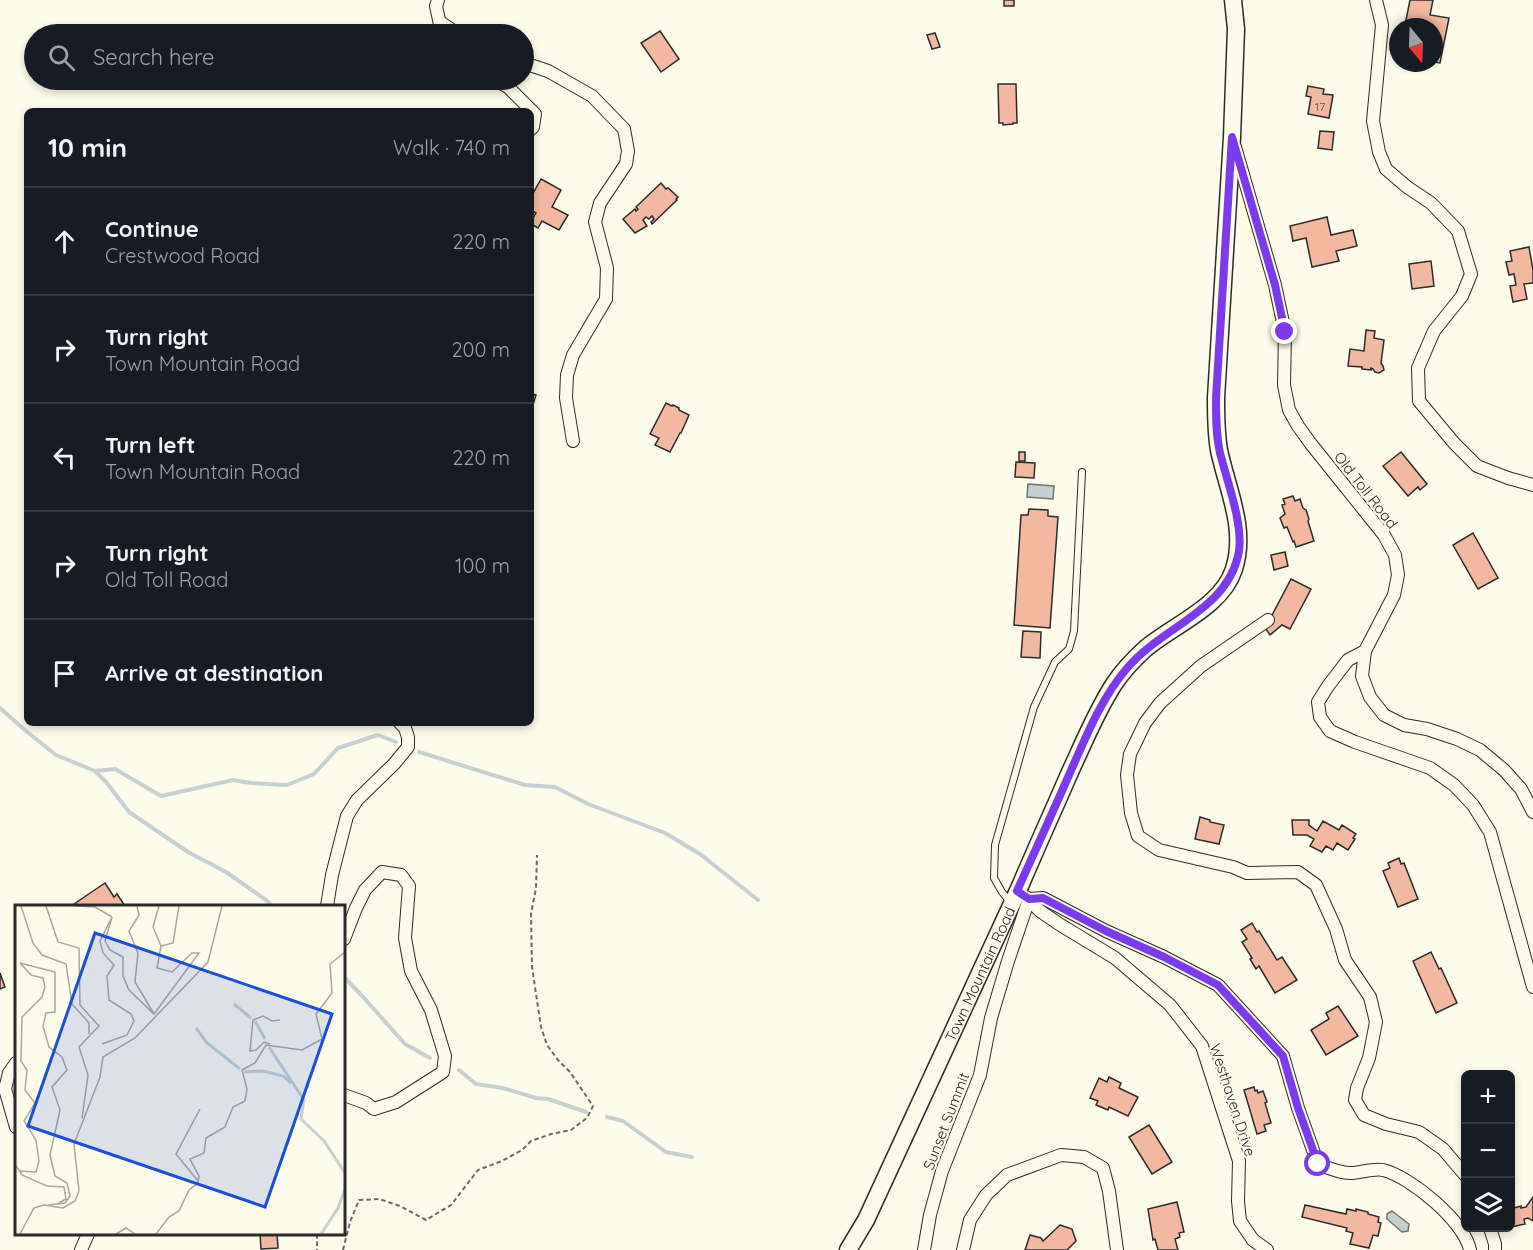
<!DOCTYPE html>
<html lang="en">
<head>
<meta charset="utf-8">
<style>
  body { margin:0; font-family:Quicksand,sans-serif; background:#20242c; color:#f1f3f6 }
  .controls { position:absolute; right:18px; bottom:18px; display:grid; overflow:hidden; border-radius:9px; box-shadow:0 3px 9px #0003 }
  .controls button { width:54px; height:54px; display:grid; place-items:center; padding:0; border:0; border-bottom:2px solid #363941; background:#171b24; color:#f1f3f6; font:30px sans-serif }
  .compass { position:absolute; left:1389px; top:18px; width:54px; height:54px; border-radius:50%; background:#171b24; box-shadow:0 3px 9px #0003; rotate:161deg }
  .stop { position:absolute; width:18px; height:18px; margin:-14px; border:4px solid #7c3aed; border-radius:50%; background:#fff }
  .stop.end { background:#7c3aed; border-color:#fff; box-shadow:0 2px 6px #0008 }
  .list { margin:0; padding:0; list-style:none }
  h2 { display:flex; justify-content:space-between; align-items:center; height:78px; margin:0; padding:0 24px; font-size:26px }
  h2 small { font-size:20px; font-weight:400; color:#9ea1a6 }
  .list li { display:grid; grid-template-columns:39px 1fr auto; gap:18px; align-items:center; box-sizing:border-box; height:108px; padding:0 24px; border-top:2px solid #363941 }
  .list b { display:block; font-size:22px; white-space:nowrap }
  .list p { margin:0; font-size:20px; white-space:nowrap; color:#9ea1a6 }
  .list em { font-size:20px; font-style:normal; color:#9ea1a6 }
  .icon { flex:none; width:33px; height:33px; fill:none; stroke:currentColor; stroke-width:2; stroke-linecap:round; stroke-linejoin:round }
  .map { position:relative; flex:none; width:1533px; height:1250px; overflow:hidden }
  .search { position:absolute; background:#171b24; box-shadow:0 3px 9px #0003; left:24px; top:24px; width:510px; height:66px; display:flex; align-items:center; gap:15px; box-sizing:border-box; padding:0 21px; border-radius:33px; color:#9ea1a6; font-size:22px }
  .panel { position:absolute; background:#171b24; box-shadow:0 3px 9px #0003; left:24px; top:108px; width:510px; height:618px; border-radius:9px }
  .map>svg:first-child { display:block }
  .water { fill:#c7d0d0; stroke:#74746e; stroke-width:1.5 }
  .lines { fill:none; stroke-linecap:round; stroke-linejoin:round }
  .stream { stroke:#c7d0d0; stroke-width:4 }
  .building { fill:#f2b8a0; stroke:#2b2b2b; stroke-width:1.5 }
  .service-casing { stroke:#2b2b2b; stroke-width:8 }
  .minor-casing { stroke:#2b2b2b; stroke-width:14 }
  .secondary-casing { stroke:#2b2b2b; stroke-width:19 }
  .path { stroke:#6a6964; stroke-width:2; stroke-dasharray:4.5 3; stroke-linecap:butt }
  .service { stroke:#fdfbea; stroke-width:6 }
  .minor { stroke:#fdfbea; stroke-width:12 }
  .secondary { stroke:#fdfbea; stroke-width:16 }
  .route { stroke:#7c3aed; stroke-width:8 }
  .labels { text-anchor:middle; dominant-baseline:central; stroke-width:4.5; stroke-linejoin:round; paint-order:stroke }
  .number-label { font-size:12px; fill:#5d4e48 }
  .street-label { font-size:15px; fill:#2b2b2b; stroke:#fdfbea }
  .inset-river { fill:none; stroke:#c7d0d0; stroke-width:3 }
  .inset-road { fill:none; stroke:#a9a89e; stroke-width:1.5 }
  .view { fill:#1d4ed8; fill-opacity:0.15; stroke:#1d4ed8; stroke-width:3 }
  .inset-edge { fill:none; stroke:#2b2b2b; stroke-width:3 }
</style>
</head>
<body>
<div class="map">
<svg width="1533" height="1250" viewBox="0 0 1533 1250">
  <rect width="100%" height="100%" fill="#fdfbea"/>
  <g class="water">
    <polygon points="1028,484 1054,486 1053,499 1027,497"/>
    <polygon points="1392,1211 1409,1224 1408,1231 1402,1232 1387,1219 1387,1214"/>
  </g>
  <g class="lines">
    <g class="stream">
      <polyline points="0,708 26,731 56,755 95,771 106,782 129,812 188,852 226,872 266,900 272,906"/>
      <polyline points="419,752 525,785 555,787 588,804 665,833 700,854 758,900"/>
      <polyline points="95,771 115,769 161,796 233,780 251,783 287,785 314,774 338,748 378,735 396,742"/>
      <polyline points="344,977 364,998 405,1044 430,1058"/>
      <polyline points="459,1070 476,1084 503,1088 536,1098 548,1099 586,1112"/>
      <polyline points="607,1117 623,1121 666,1152 692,1157"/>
    </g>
  </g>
  <g class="building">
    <rect x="1004" y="0" width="10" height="6"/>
    <polygon points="1410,0 1433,0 1430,15 1449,18 1440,63 1434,62 1434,27 1415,27 1405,25"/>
    <polygon points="660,31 679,59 661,72 641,43"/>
    <polygon points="935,33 940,47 932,49 927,35"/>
    <polygon points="998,84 1016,84 1017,123 1013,123 1013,124 1003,125 1003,123 999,123"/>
    <polygon points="1308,86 1324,89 1323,94 1333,95 1329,118 1308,114 1311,97 1306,96"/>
    <polygon points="1320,131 1334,132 1332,150 1318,148"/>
    <polygon points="541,179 561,190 552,207 568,215 559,230 542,221 538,228 531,224 531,221 536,213 531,210 531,197"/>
    <polygon points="661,183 666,189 668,188 678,197 676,199 677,200 652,224 651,222 654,219 652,216 649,219 646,217 643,220 647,226 635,233 623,219 635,209 636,211 638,209 636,207"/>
    <polygon points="1327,217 1331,235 1353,230 1357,246 1336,251 1339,261 1312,267 1306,238 1293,241 1290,226"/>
    <polygon points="1529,247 1533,270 1533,283 1524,284 1527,299 1513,302 1510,286 1516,285 1514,274 1509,275 1506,262 1512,261 1510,251"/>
    <polygon points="1431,261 1434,286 1412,289 1409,264"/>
    <polygon points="1366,330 1375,331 1374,338 1384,340 1381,363 1383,366 1384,370 1379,373 1375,372 1373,369 1371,368 1371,370 1362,369 1362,367 1348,366 1350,349 1364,351"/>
    <polygon points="531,393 536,395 531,412"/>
    <polygon points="666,403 672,406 673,405 679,408 679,410 689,415 681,433 680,433 670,452 655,445 659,438 650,434"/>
    <rect x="1019" y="452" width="6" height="9"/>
    <polygon points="1401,452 1427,484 1420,490 1418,487 1408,496 1383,466"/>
    <polygon points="1016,462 1035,463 1034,478 1015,477"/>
    <polygon points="1293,496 1295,501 1300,499 1303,508 1306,510 1309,519 1308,521 1314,541 1296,547 1294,541 1293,542 1287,527 1284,528 1280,518 1285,514 1282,505 1285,504 1283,499"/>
    <polygon points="1029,509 1048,510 1048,516 1058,517 1050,628 1014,625 1021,515 1028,515"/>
    <polygon points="1473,533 1498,578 1478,589 1453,545"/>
    <polygon points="1285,552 1288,566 1274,570 1271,555"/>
    <polygon points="1291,579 1311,589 1290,629 1282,625 1270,635 1263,625 1270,619"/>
    <polygon points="1023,631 1041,632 1040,658 1021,657"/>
    <polygon points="1200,817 1210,820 1210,822 1224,825 1219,844 1195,839"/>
    <polygon points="1292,820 1309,820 1309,825 1317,831 1323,821 1339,830 1342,825 1356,834 1353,838 1355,839 1348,850 1337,843 1333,850 1326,846 1322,852 1310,846 1314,839 1307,835 1293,835"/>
    <polygon points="1399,858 1401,864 1404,863 1418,899 1398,907 1383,871 1390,868 1388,863"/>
    <polygon points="105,883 114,897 117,894 125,906 108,906 107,905 104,906 76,906 74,904"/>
    <polygon points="1252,923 1257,932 1259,931 1277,960 1282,957 1297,980 1275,993 1259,966 1256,969 1250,959 1252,958 1242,942 1247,939 1241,930"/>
    <polygon points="1431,952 1439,969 1441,968 1457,1003 1436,1013 1413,961"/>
    <polygon points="0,973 5,987 0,989"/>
    <polygon points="1338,1006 1358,1036 1326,1055 1311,1030 1329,1019 1326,1013"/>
    <polygon points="1109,1077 1121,1083 1119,1088 1138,1097 1128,1116 1109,1107 1108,1110 1096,1105 1098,1101 1090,1098 1099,1078 1107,1082"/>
    <polygon points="1254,1087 1255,1091 1257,1090 1258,1093 1263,1091 1267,1102 1265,1103 1271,1123 1264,1125 1266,1131 1257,1134 1244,1090"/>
    <polygon points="1149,1125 1172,1162 1152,1174 1129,1137"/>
    <polygon points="1533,1197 1533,1221 1528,1218 1524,1219 1525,1224 1507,1228 1510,1228 1510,1209 1521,1206 1521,1208 1526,1207"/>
    <polygon points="1177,1202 1184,1232 1179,1233 1180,1237 1175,1239 1178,1250 1158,1250 1155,1239 1153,1240 1148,1209"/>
    <polygon points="1305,1205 1346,1214 1347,1209 1356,1211 1356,1209 1368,1212 1368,1214 1379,1217 1378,1222 1381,1223 1378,1236 1373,1235 1369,1248 1350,1244 1353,1233 1346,1231 1347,1228 1302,1217"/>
    <polygon points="1060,1225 1072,1229 1076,1241 1067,1250 1025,1250 1030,1235 1041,1238 1043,1241"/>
    <polygon points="260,1234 277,1234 278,1248 261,1249"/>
  </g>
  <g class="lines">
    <defs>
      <polyline id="service" points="1011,903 1002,892 994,878 995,845 1034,707 1055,662 1069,649 1074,631 1082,472"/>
      <g id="minor">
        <polyline points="438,0 436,6 442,34"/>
        <polyline points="1376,0 1382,25 1373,121 1379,152 1386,169 1407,187 1431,203 1458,231 1471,274 1462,296 1434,331 1418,368 1419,401 1454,443 1477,466 1508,478 1533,485"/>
        <polyline points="440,22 458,34"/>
        <polyline points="524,63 548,71 592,96 624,129 628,151 626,164 600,203 595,222 607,268 606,299 573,355 567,375 566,398 573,441"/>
        <polyline points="495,80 508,87 535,114 533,127 531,129"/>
        <polyline points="1235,147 1275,285 1285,332 1284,385 1289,410 1298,426 1311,444 1384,535 1395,555 1398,575 1394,595 1365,651 1362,676 1370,697 1384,715 1404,725 1427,729 1457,739 1480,750 1504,770 1521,789 1533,812"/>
        <polyline points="1268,620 1201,666 1160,703 1145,723 1130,754 1127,775 1131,813 1138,836 1159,850 1233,867 1247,873 1298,872 1316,885 1336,929 1345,960 1370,997 1376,1022 1369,1058 1357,1088 1355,1100 1364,1115 1386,1124 1419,1132 1443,1149 1466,1176"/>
        <polyline points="1365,651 1348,660 1328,686 1318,702 1320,717 1330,731 1355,742 1430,768 1454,785 1473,805 1490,832 1533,987"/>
        <polyline points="1026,897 1040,911 1059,924 1115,958 1170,1005 1202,1046 1239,1161 1238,1201 1240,1221 1253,1240 1267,1250"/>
        <polyline points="327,906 332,875 347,816 357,800 394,764 408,747 408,737 405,728 400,723"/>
        <polyline points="344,939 356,908 365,890 382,872 401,875 409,886 405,938 411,971 431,1010 445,1056 443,1072 396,1102 374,1109 366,1103 344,1095"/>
        <polyline points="16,1063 9,1073 5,1089 16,1127"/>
        <polyline points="1490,1228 1495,1244 1495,1250"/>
        <polyline points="81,1250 88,1234"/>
        <path d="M924 1250 930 1215 942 1171 980 1075 991 1018 1008 961 1029 899 1043 898 1106 931 1164 957 1218 985 1283 1056 1298 1108 1318 1164C1328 1168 1339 1173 1350 1173 1360 1173 1373 1168 1383 1170 1411 1177 1464 1221 1470 1250"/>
        <polyline points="963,1250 970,1220 986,1195 1007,1175 1061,1155 1084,1157 1103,1168 1109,1191 1117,1250"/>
      </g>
      <g id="secondary">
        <path id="s1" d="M848 1250 866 1220C917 1108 970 996 1021 884 1037 846 1054 809 1070 772 1084 742 1096 712 1114 684 1122 672 1134 659 1145 649 1173 625 1222 607 1234 569 1247 528 1227 489 1219 450 1216 433 1216 416 1216 398L1232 137 1236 29 1233 0"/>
      </g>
    </defs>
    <use href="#service" class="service-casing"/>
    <use href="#minor" class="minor-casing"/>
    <use href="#secondary" class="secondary-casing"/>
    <g class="path">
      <polyline points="317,1234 317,1250"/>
      <polyline points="343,1250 350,1222 359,1200 379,1199 400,1206 426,1220 451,1205 478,1170 502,1161 522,1150 531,1141 551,1134 571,1130 587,1118 593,1106 570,1072 558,1060 547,1045 541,1027 532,967 531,914 536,888 537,855"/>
    </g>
    <use href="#service" class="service"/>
    <use href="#minor" class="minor"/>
    <use href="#secondary" class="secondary"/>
  </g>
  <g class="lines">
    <path class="route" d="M1285 332 1275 285 1232 137 1216 398C1216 417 1216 435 1220 453 1227 481 1243 523 1239 551 1229 610 1163 626 1128 667 1101 698 1086 737 1069 775 1052 814 1034 853 1017 891L1029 899 1043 898 1106 931 1164 957 1218 985 1283 1056 1298 1108 1318 1164"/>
  </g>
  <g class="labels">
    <g class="number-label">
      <text x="1320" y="106">17</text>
    </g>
    <g class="street-label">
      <text transform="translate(1366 490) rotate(52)">Old Toll Road</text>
      <text stroke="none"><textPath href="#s1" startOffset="306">Town Mountain Road</textPath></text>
      <text transform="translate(1233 1100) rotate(72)">Westhaven Drive</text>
      <text transform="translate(946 1121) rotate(-69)">Sunset Summit</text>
    </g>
  </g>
  <g transform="translate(15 905)">
    <rect width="330" height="330" fill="#fdfbea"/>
    <path class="inset-river" d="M219 99 236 113M240 116 250 134M181 123 192 138 225 164M254 142 289 195 286 214 309 236 330 268M229 167 248 166 268 171 276 178M306 329 323 303 330 284"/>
    <path class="inset-road" d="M6 1 18 38 27 50 51 59 57 99 74 118V129M31 1 43 37 64 43 65 100 84 121 64 142 73 170 67 213M61 1 80 2 97 12M122 1 124 10 114 26 123 48 120 77 139 109M97 12 90 36 95 45 108 52V71L114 85 139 109 184 48H177L157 67 142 63 146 41 138 22 144 1M146 41 158 38 164 1M5 58 40 67V107L31 108 28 121 34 142 47 152 52 165 37 182 45 205 35 250 40 271 52 278 55 291 50 298 33 300M87 139 112 130 119 116 116 109 94 95 92 71 99 60 88 48 85 36 97 12M255 139 249 137 241 145 235 146 238 115 248 111 257 116 265 115M0 259 7 270 32 281 49 282 51 294 44 298M5 266 21 267 24 256 21 235 9 216 20 198 10 185 12 165 6 156 7 112 27 92 30 82 28 73 16 70 5 58M183 276 161 249 185 204M5 329 19 303 29 300 48 303 60 296 64 286 59 239 85 172 88 152 120 133 193 57 207 1M101 329 111 323 120 329M141 329 154 312 164 306 174 285 183 278 184 271 175 254 189 248 191 233 210 222 218 202 230 196 232 184 227 165 240 158 251 140 287 145 307 134 301 109 317 88 315 59 330 47"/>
    <path class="view" d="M80 28 317 109 250 302 13 221Z"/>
    <rect width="330" height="330" class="inset-edge"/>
  </g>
</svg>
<div class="controls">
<button>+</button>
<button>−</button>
<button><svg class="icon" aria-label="layers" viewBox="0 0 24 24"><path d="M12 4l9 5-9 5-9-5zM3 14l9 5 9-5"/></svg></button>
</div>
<svg class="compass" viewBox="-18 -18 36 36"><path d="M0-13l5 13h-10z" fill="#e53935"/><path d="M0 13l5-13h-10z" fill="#9ea1a6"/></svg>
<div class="stop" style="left:1318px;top:1164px"></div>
<div class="stop end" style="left:1285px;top:332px"></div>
<div class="search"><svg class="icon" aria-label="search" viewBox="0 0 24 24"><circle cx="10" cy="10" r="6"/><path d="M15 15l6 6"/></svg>Search here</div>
<section class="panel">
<h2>10 min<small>Walk · 740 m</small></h2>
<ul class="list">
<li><svg class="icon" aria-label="ahead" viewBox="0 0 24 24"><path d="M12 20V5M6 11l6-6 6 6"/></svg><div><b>Continue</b><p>Crestwood Road</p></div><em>220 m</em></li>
<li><svg class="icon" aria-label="right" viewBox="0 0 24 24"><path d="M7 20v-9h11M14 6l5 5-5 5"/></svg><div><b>Turn right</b><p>Town Mountain Road</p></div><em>200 m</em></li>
<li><svg class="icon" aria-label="left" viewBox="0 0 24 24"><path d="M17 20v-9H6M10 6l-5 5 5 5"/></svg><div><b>Turn left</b><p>Town Mountain Road</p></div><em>220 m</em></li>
<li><svg class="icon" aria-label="right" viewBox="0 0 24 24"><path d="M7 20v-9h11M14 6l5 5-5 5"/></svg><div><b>Turn right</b><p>Old Toll Road</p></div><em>100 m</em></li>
<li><svg class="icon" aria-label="arrive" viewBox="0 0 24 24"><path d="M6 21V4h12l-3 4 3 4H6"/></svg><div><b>Arrive at destination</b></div></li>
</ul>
</section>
</div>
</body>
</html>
